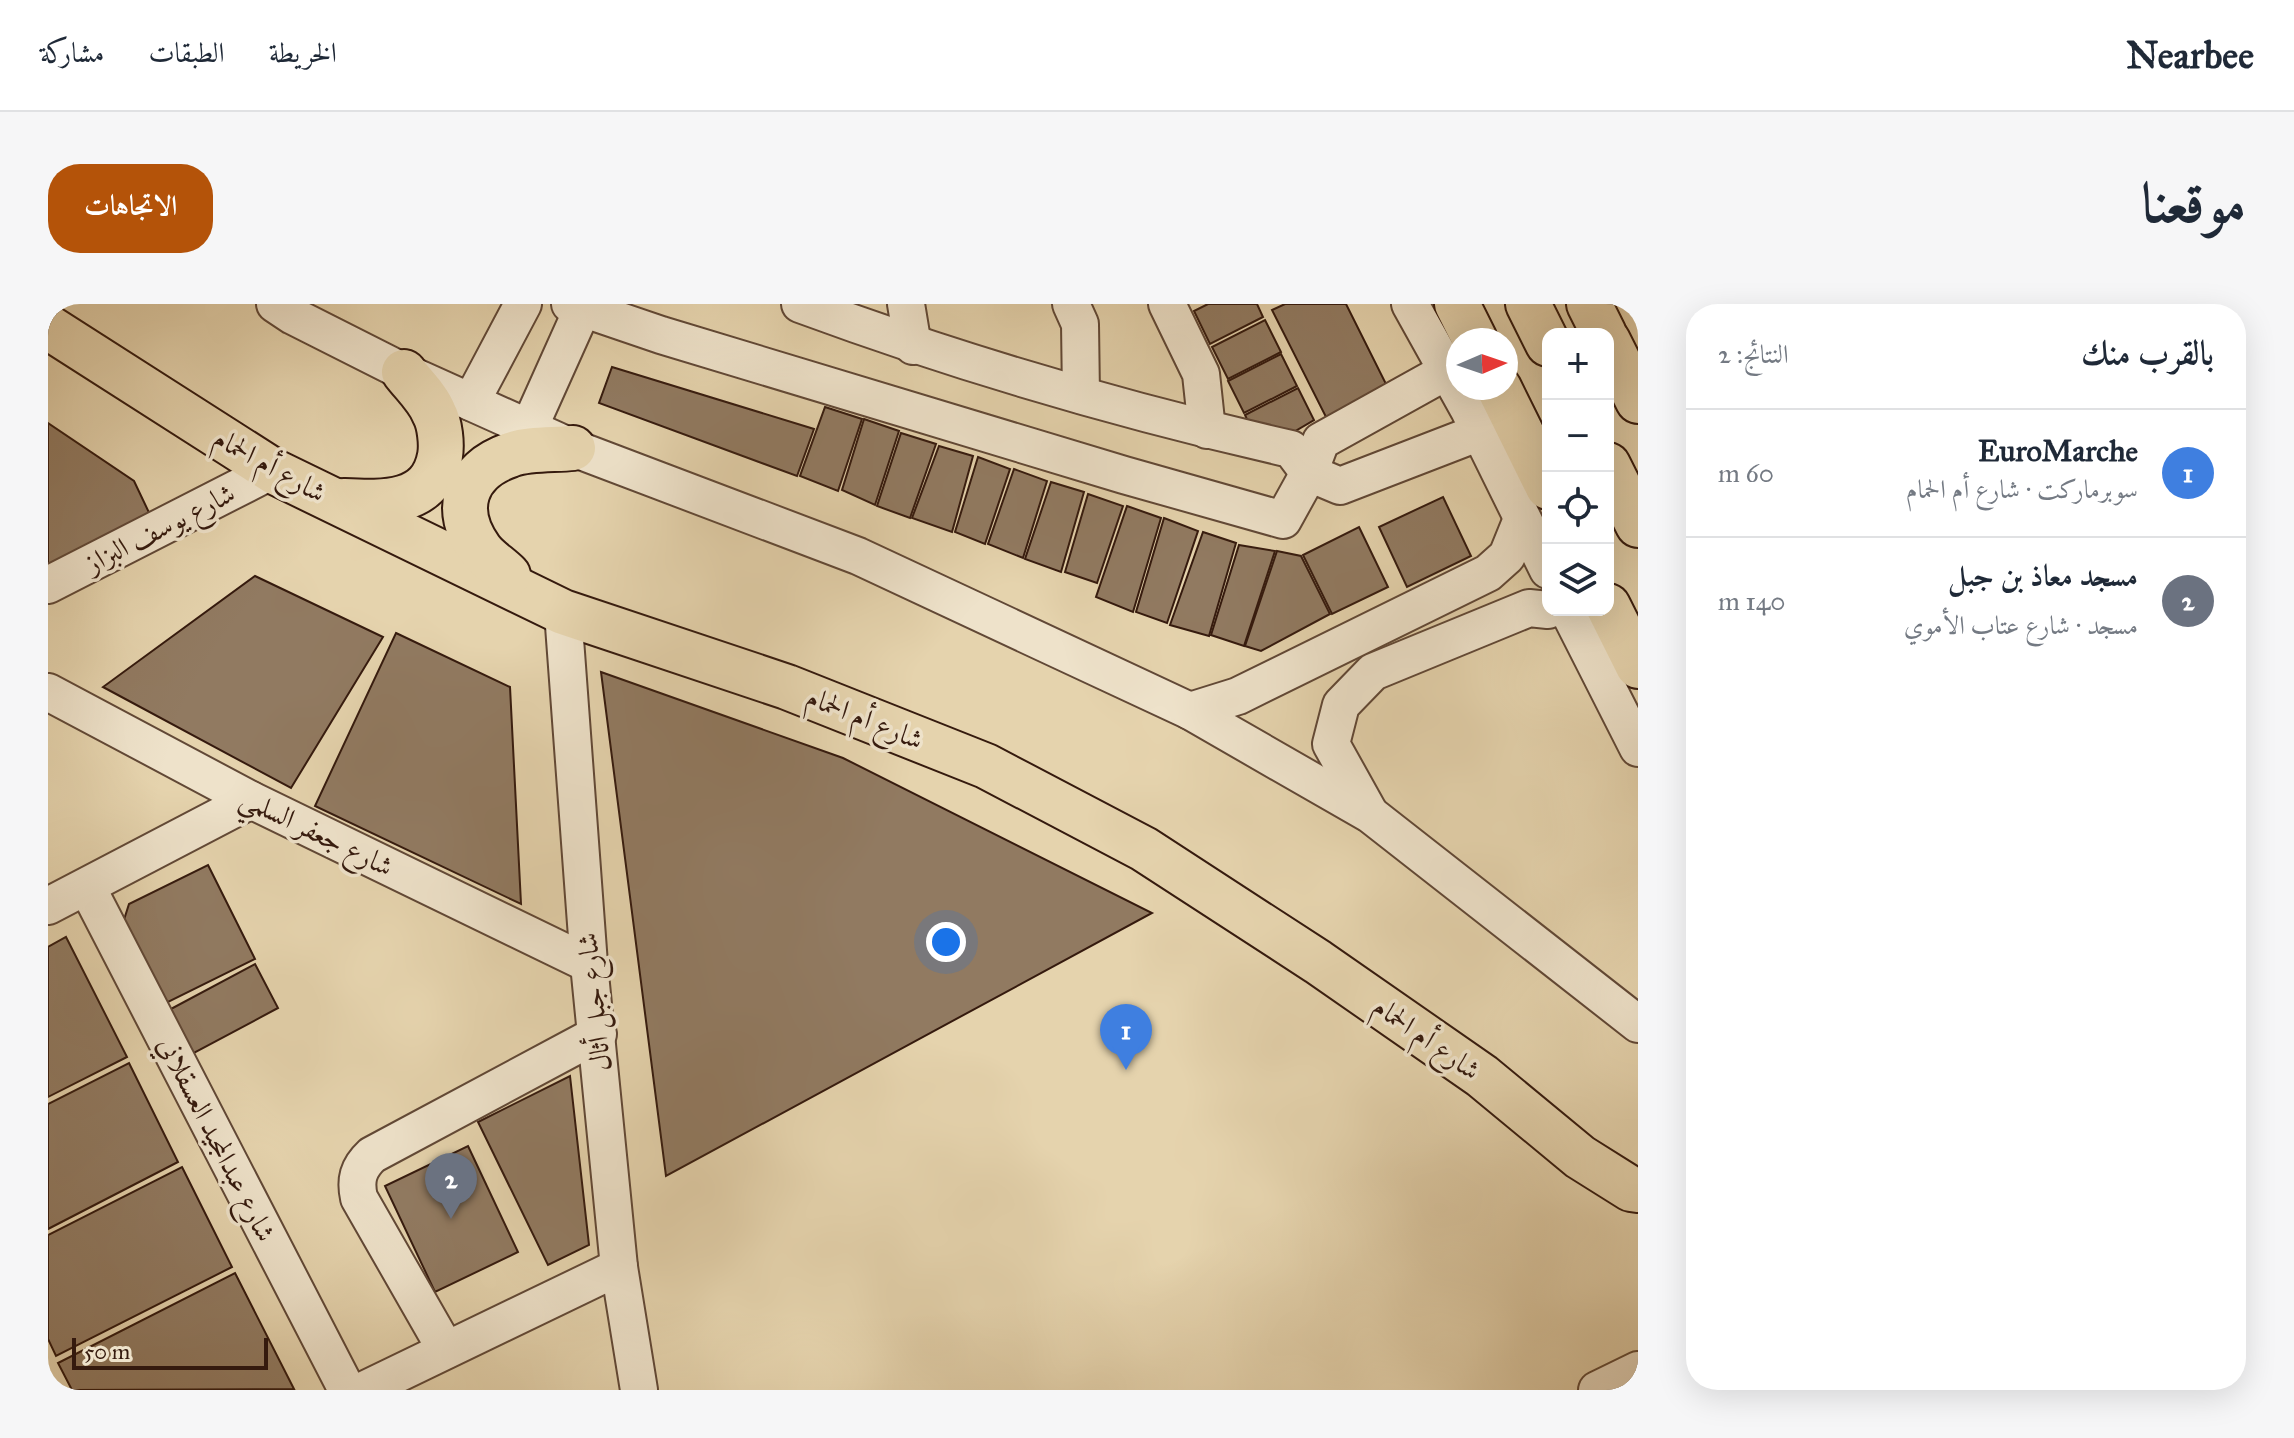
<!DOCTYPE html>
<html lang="ar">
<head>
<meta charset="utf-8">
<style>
  body { margin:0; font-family:"IM FELL Great Primer",Amiri,serif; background:#f6f6f7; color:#1f2937; direction:rtl }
  .controls { position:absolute; right:24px; top:24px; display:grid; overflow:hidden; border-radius:16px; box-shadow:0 8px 32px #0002 }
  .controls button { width:72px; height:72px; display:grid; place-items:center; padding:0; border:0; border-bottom:2px solid #e0e1e3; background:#fff; color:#1f2937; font:40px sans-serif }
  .compass { position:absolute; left:1398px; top:24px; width:72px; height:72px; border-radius:50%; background:#fff; box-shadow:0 8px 32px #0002; rotate:88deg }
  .scale { position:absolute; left:24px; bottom:20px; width:196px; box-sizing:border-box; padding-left:8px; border:4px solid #351a0e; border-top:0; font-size:22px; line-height:28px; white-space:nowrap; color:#351a0e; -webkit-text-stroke:6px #eee2ca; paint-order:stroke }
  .you { position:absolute; left:898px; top:638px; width:28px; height:28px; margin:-20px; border:6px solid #fff; border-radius:50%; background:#1a73e8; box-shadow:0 0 0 12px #1a73e833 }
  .badge { display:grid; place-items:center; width:52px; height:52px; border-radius:50%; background:#b45309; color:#fff; font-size:26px; font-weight:700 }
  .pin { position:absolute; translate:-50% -66px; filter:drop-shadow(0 2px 4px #0008) }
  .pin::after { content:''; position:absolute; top:42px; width:28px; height:24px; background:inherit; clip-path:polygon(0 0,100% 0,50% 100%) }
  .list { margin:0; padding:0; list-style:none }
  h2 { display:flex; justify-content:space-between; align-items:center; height:104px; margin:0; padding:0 32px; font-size:34px }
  h2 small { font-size:26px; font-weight:400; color:#747a83 }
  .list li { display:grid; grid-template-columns:52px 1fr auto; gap:24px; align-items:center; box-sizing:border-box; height:128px; padding:0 32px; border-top:2px solid #e0e1e3 }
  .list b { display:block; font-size:30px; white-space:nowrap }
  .list p { margin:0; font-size:26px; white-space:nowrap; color:#747a83 }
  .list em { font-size:26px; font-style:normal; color:#747a83 }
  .icon { flex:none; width:44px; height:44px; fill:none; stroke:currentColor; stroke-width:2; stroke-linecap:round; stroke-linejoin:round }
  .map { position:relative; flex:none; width:1590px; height:1086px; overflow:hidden; direction:ltr; border-radius:32px }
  header { display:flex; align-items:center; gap:48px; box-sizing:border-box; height:112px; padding:0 40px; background:#fff; border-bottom:2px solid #e0e1e3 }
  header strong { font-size:38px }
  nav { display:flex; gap:44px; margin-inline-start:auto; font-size:28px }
  .intro { display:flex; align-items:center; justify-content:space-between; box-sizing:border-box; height:192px; padding:0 48px }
  h1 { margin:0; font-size:56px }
  .button { padding:20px 36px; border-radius:32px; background:#b45309; color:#fff; font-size:28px; font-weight:700 }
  main { display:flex; gap:48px; padding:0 48px }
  aside { flex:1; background:#fff; border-radius:32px; box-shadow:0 8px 32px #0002 }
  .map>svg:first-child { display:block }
  .building { fill:#917a61; stroke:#351a0e; stroke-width:2 }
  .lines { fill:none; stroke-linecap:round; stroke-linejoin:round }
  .minor-casing { stroke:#614836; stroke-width:40 }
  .major-casing { stroke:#351a0e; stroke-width:48 }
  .minor { stroke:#eee2ca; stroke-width:36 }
  .major { stroke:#e5d3ad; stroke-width:44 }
  .labels { text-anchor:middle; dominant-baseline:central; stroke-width:7; stroke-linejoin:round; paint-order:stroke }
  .street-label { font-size:28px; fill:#351a0e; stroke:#eee2ca }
</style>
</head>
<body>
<header>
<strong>Nearbee</strong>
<nav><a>الخريطة</a><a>الطبقات</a><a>مشاركة</a></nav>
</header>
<div class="intro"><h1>موقعنا</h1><a class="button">الاتجاهات</a></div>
<main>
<aside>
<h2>بالقرب منك<small>النتائج: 2</small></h2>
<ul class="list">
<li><span class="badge" style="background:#3f7fe0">1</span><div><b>EuroMarche</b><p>سوبرماركت · شارع أم الحمام</p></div><em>60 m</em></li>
<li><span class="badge" style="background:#6b7280">2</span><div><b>مسجد معاذ بن جبل</b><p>مسجد · شارع عتاب الأموي</p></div><em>140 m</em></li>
</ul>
</aside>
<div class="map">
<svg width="1590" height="1086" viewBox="0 0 1590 1086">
  <rect width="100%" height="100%" fill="#e5d3ad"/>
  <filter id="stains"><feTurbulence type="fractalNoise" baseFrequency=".0025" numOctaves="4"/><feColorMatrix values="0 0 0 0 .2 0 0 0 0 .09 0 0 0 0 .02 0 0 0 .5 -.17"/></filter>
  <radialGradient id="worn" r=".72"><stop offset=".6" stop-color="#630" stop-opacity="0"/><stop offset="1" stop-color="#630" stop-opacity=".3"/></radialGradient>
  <g class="building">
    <polygon points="1160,0 1209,0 1215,13 1162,40 1146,7"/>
    <polygon points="1237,0 1298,0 1341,86 1280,117 1224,6"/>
    <polygon points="1217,16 1233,48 1180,75 1164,43"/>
    <polygon points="1233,50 1249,82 1196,109 1180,77"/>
    <polygon points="564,63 766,125 749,172 551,99"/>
    <polygon points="1250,84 1266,116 1232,136 1205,129 1197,111"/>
    <polygon points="777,103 814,115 790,187 752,172"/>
    <polygon points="816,115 851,127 827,201 794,186"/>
    <polygon points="0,119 86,177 105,217 0,268"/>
    <polygon points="853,129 888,140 862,214 829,202"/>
    <polygon points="891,142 925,152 904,228 864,214"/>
    <polygon points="930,153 962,165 937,240 907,228"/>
    <polygon points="966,165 999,177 975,254 940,240"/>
    <polygon points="1003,178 1036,188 1013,268 977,255"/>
    <polygon points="1040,190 1075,202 1049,279 1017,268"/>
    <polygon points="1395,193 1423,252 1359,283 1331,223"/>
    <polygon points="1079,202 1113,214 1085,308 1048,293"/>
    <polygon points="1116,214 1150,227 1119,319 1088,308"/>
    <polygon points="1311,223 1340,283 1284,310 1255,251"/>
    <polygon points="1155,228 1188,239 1161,332 1122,321"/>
    <polygon points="1191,241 1227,247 1196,342 1163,331"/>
    <polygon points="1229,247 1253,252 1282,310 1213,347 1197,342"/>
    <polygon points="207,272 335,333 243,484 55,383"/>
    <polygon points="348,329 462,383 473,600 267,502"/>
    <polygon points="553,368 795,454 1104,609 618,872"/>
    <polygon points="160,561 207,655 116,700 75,619 81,600"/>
    <polygon points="18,633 79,753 0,793 0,643"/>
    <polygon points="207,660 230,704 144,750 121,706"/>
    <polygon points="81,759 130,858 0,925 0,800"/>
    <polygon points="522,772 541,941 500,961 430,818"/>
    <polygon points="420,842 470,948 387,988 337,882"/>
    <polygon points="134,863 184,963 8,1052 0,1035 0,931"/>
    <polygon points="187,969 246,1085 24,1086 10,1059"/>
  </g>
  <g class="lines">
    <defs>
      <g id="minor">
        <polyline points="227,0 245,12 356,68 525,144 810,252 1142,407 1323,511 1590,720"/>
        <polyline points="522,0 613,31 1076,171 1235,216 1261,169 1273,137 1399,67"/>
        <path d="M752 0C912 59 1076 107 1243 145L1261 169 1292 182 1432 128"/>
        <polyline points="858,0 865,42"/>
        <polyline points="1023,0 1032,20 1033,91"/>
        <polyline points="1119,0 1153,70 1159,126"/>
        <polyline points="1362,0 1421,106 1500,266"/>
        <polyline points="423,98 475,0"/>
        <polyline points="481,124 534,6"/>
        <polyline points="0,281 223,167"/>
        <polyline points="1520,306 1590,444"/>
        <polyline points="515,308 541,660 571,963 591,1086"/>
        <polyline points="0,388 203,496 541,660"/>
        <polyline points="1142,407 1190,392 1440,269 1459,252 1474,215"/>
        <polyline points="1322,510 1283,440 1293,401 1325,368 1481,304 1500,306"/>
        <polyline points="39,583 299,1086"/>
        <polyline points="0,602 203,496"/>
        <path d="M398 1046 311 894C307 876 310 864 324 851L550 730"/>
        <polyline points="316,1086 571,963"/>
        <polyline points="1549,1086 1590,1066"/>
      </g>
      <g id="major">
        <polyline points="1409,0 1427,36"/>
        <polyline points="1480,0 1500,40"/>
        <polyline points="1541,0 1556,30"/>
        <polyline points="0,23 227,168 515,308 739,383 938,462 1096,545 1270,658 1434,772 1532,853 1583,885 1590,886"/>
        <polyline points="1560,37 1590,97"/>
        <polyline points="1451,84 1500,183"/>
        <polyline points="1560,161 1590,221"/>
        <path d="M296 197C336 199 383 201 392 152 394 140 392 120 386 109 380 94 366 81 356 68"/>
        <path d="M460 271C451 262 439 255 432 245 404 206 416 167 462 151 480 144 506 146 525 144"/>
        <polyline points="1560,302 1590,362"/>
      </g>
    </defs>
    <use href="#minor" class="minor-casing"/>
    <use href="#major" class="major-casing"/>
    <use href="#minor" class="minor"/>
    <use href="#major" class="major"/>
  </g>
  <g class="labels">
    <g class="street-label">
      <text transform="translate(222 161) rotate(29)">شارع أم الحمام</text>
      <text transform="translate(112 224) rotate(-27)">شارع يوسف البزاز</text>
      <text transform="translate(817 414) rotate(22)">شارع أم الحمام</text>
      <text transform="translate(269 528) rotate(26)">شارع جعفر السلمي</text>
      <text transform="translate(546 698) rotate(-96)">شارع جبل أثال</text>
      <text transform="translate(1379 734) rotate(35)">شارع أم الحمام</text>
      <text transform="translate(169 835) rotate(63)">شارع عبدالمجيد العسقلاني</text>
    </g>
  </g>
  <rect width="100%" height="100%" filter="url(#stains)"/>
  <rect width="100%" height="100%" fill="url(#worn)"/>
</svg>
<div class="controls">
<button>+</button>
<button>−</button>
<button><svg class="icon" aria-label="locate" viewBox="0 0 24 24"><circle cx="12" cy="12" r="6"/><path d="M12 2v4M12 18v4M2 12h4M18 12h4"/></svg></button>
<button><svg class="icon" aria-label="layers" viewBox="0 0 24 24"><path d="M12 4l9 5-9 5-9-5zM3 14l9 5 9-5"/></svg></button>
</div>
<svg class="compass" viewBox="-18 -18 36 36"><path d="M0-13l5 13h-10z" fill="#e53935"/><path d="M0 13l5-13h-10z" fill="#747a83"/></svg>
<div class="scale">50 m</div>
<div class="you"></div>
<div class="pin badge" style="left:1078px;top:766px;background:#3f7fe0">1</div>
<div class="pin badge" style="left:403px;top:915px;background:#6b7280">2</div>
</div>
</main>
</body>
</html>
